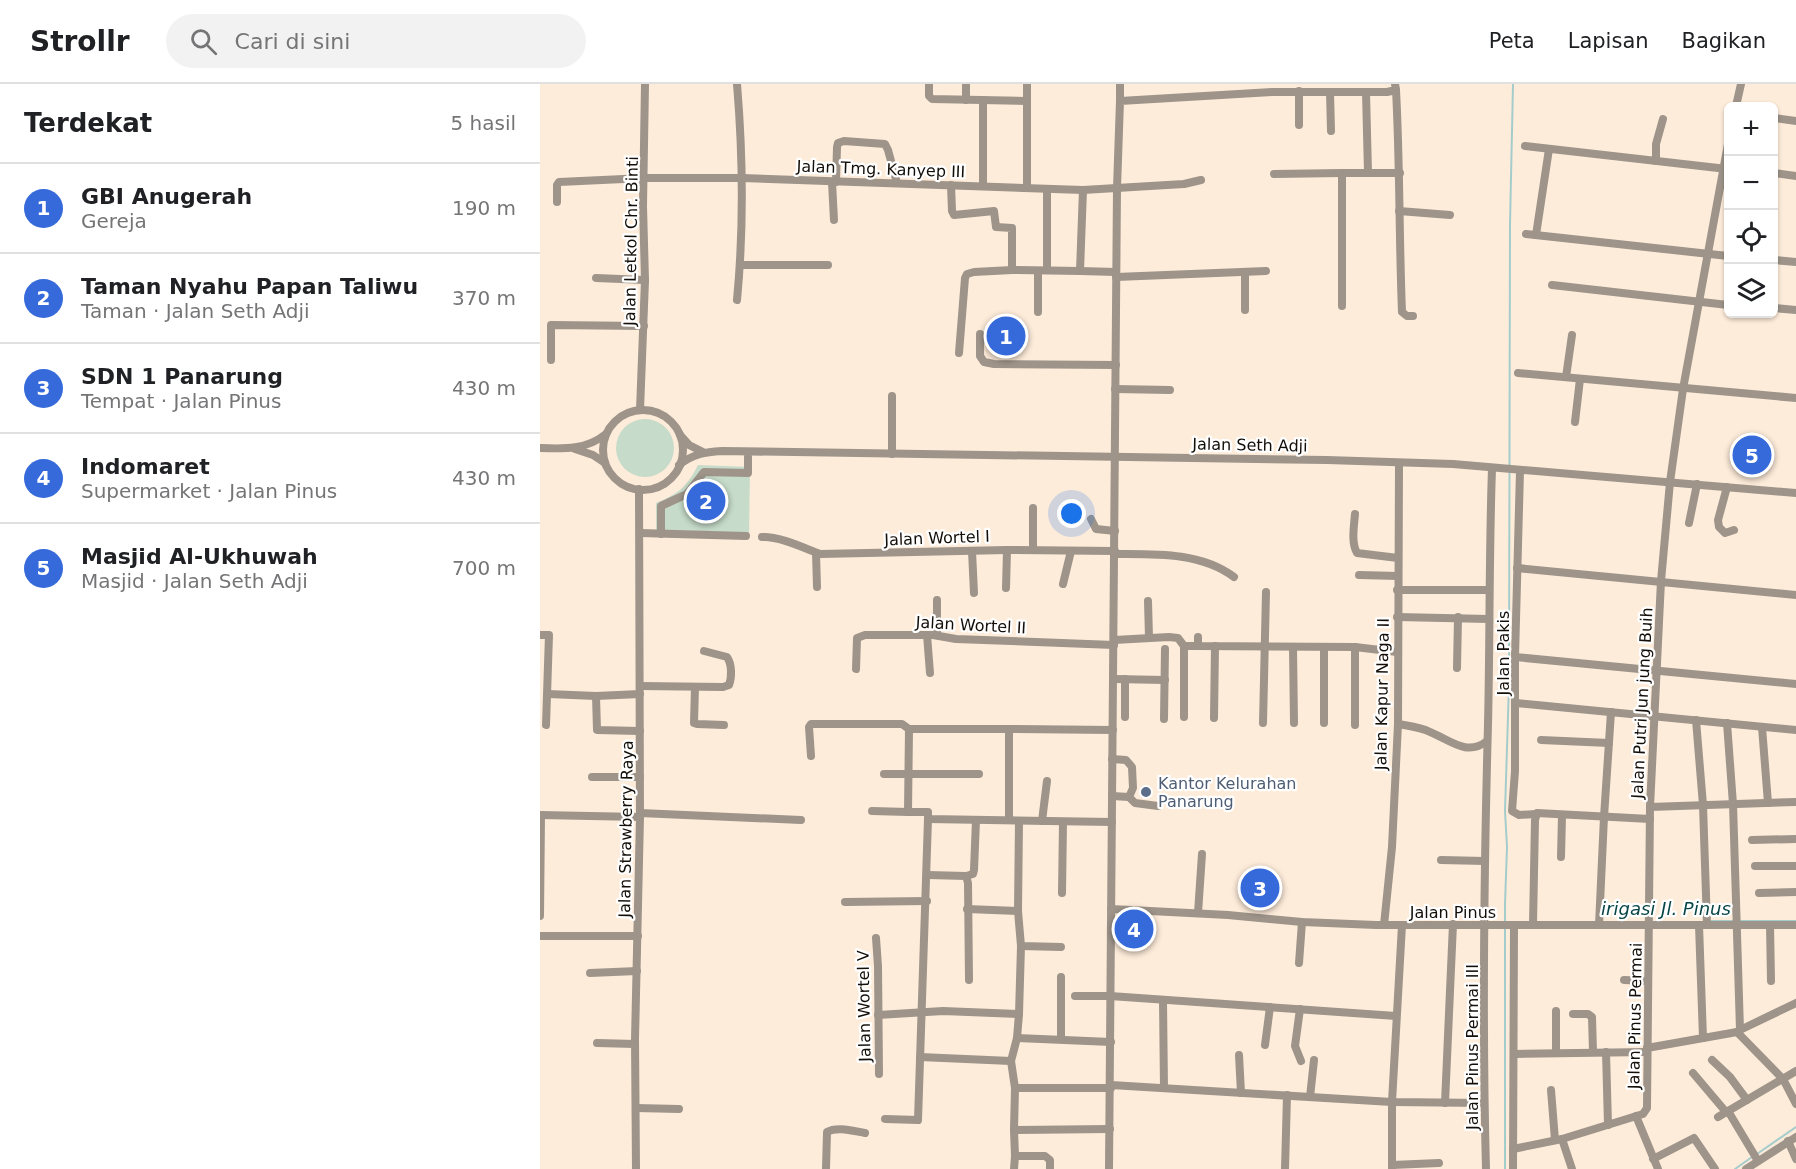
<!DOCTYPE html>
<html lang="id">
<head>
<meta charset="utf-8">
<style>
  body { margin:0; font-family:"DejaVu Sans",sans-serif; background:#f2f2f2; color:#202124 }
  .controls { position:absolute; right:18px; top:18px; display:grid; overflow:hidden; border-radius:9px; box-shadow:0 2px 4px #0004 }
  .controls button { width:54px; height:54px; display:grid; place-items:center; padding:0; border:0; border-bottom:2px solid #e0e0e0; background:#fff; color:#202124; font:30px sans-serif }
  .you { position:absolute; left:532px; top:430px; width:21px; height:21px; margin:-15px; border:4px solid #fff; border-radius:50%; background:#1a73e8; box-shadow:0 0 0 9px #1a73e833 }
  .badge { display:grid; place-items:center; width:39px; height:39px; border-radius:50%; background:#366ada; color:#fff; font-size:20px; font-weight:700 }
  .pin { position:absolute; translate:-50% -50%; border:3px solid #fff; box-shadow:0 2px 6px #0006 }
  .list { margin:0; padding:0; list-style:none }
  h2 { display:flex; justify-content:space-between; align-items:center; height:78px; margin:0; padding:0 24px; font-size:26px }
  h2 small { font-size:20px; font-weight:400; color:#757577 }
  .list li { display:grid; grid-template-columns:39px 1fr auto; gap:18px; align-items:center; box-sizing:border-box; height:90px; padding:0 24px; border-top:2px solid #e0e0e0 }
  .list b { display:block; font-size:22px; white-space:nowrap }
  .list p { margin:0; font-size:20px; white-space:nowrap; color:#757577 }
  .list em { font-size:20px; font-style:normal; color:#757577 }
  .icon { flex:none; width:33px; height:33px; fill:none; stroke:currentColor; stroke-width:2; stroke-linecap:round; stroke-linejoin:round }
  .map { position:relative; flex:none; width:1256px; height:1085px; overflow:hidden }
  header { display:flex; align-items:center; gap:36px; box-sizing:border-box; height:84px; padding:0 30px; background:#fff; border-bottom:2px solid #e0e0e0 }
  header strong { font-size:28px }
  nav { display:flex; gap:33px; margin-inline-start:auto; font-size:21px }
  .search { width:420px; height:54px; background:#f2f2f2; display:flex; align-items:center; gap:15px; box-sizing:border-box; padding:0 21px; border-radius:33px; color:#757577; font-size:22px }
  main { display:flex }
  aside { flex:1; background:#fff }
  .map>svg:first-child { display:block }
  .green { fill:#c6dbc9 }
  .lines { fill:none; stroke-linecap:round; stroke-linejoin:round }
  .stream { stroke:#a5cccc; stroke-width:2 }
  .minor { stroke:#9e948a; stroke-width:8 }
  .service-dot { fill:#5c6f8a; stroke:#fff; stroke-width:2 }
  .labels { text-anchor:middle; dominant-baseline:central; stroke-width:4.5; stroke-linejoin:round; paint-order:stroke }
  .street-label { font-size:16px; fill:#140e08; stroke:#fff }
  .service-label { font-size:16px; fill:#4e5e75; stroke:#fff; text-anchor:start }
  .water-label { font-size:18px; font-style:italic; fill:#084546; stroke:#fff }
</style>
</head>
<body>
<header>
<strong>Strollr</strong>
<div class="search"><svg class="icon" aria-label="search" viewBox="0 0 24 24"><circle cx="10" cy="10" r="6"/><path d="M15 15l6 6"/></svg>Cari di sini</div>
<nav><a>Peta</a><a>Lapisan</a><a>Bagikan</a></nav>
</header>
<main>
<aside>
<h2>Terdekat<small>5 hasil</small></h2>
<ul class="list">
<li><span class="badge">1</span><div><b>GBI Anugerah</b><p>Gereja</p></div><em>190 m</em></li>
<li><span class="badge">2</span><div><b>Taman Nyahu Papan Taliwu</b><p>Taman · Jalan Seth Adji</p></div><em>370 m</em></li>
<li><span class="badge">3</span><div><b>SDN 1 Panarung</b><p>Tempat · Jalan Pinus</p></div><em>430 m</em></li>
<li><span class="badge">4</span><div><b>Indomaret</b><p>Supermarket · Jalan Pinus</p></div><em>430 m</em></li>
<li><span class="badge">5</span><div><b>Masjid Al-Ukhuwah</b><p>Masjid · Jalan Seth Adji</p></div><em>700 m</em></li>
</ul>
</aside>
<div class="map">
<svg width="1256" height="1085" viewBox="0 0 1256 1085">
  <rect width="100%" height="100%" fill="#feecda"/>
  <g class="green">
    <circle cx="105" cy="364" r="29"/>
    <path d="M158 381 210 383 209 454 116 452V419C138 410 147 403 158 381Z"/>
  </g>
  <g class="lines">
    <g class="stream">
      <polyline points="1169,837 1193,837"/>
      <polyline points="1199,837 1256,837"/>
      <polyline points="1217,1070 1256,1043"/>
      <polyline points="965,1085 965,820 967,763 965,727 969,601 970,141 973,0"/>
      <polyline points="1195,1085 1212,1073"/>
    </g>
    <g class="minor">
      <polyline points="389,0 389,12 392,15 487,17"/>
      <path d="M856 6C860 80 859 154 862 228L867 232H873"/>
      <polyline points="790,8 791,47"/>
      <polyline points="826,8 828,89"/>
      <polyline points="426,16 426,0"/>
      <polyline points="580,17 580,0"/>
      <polyline points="1196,22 1201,0"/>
      <polyline points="1234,34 1256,37"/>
      <polyline points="759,41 759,7"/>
      <polyline points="985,62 1187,85"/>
      <polyline points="1116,77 1116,60 1123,35"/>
      <polyline points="1234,89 1256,92"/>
      <polyline points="734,90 802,89"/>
      <polyline points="292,98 294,136"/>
      <polyline points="296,98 297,63 298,59 304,57 345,60 348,66 357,99"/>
      <polyline points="411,101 412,127 414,131 454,127 456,143 472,144 472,186 477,186 540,187 543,106"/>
      <polyline points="443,102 443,16"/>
      <polyline points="487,104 487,0"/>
      <polyline points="17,118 17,101 19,98 105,94 202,94 543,106 644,100 661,96"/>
      <polyline points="859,127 910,131"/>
      <polyline points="986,150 1188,172"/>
      <polyline points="996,151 1009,65"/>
      <polyline points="1234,176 1256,178"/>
      <polyline points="200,181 288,181"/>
      <polyline points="507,186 507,105"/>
      <polyline points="540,187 576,188"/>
      <polyline points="705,188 705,226"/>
      <polyline points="576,193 726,187"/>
      <polyline points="56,194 105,196"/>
      <polyline points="1012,201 1188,221"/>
      <path d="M197 216C204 143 203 72 197 0"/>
      <polyline points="802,222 802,89 860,89"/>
      <polyline points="1234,224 1256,226"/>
      <polyline points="498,228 498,187"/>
      <polyline points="440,250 440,272 444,278 454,280 576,281"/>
      <polyline points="419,269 425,194 427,190 434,188 472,186"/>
      <polyline points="11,276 11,241 104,242"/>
      <polyline points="978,289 1256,314"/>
      <polyline points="1026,293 1032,251"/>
      <polyline points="575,305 630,306"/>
      <polyline points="352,312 352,370"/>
      <polyline points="100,326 105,196 103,122 105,0"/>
      <circle cx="103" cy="366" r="40"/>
      <polyline points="1035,338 1040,295"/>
      <polyline points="140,351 149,361 163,368"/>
      <path d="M0 364C25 365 46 366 66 350"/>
      <polyline points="35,365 53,371 65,379"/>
      <path d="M139 381C153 370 165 368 182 367L787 376 913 380 1256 409"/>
      <polyline points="980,387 975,573 975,687 972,727 979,731 996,730"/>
      <polyline points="1187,403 1178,436 1179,443 1185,449 1194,446"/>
      <path d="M815 430C814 442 811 459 817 469L858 474"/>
      <polyline points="551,435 556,445 575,447"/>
      <polyline points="1149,439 1157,400"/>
      <polyline points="100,449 206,452"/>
      <polyline points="121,450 121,422 147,410 164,388 208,389 208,373"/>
      <path d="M222 453C239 452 264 464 280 470L467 466 575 467"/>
      <polyline points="493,466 493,424"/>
      <polyline points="432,467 434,509"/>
      <polyline points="276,469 277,503"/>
      <path d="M575 470C615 470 661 468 694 493"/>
      <polyline points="977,484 1256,511"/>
      <polyline points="819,491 858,492"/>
      <polyline points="523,500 531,467"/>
      <polyline points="466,504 467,466"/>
      <polyline points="857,506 949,506"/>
      <polyline points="397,516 397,551"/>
      <polyline points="608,517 609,554"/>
      <polyline points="857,533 949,535"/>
      <polyline points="0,551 9,551 6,641"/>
      <polyline points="387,551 390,589"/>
      <polyline points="658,553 658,562 815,563 857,568"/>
      <polyline points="574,556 629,553 638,554 644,562 658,562"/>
      <polyline points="753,563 754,639"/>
      <polyline points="815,563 815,641"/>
      <polyline points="975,573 1256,600"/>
      <polyline points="917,584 918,533"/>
      <polyline points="316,585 317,554 325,551 393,551 416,555 574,561"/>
      <polyline points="573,595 625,596"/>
      <path d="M100 602 183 603 189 601C192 593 192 580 187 573L164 567"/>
      <polyline points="155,603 154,639 157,640 184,641"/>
      <polyline points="8,610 56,612 100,610"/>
      <polyline points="56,612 57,646 100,647"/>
      <polyline points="976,619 1256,646"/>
      <polyline points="585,633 585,595"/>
      <polyline points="644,633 644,562"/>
      <polyline points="674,634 675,562"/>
      <polyline points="624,635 625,565"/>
      <polyline points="1156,636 1163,721 1167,841"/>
      <polyline points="723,639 726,508"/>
      <polyline points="784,639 784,563"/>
      <polyline points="1187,639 1193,720 1200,946 1197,948"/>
      <path d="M858 640C868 642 880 643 890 648 910 656 927 673 947 657"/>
      <polyline points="1222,643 1228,719"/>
      <polyline points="469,645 573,646"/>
      <polyline points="1001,656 1069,659"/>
      <polyline points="271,672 269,643 271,640 362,640 369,645"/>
      <polyline points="572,675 586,676 592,683 593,704 589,713"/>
      <polyline points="344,690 439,690"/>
      <polyline points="52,693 100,693"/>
      <polyline points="572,712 589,713 595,719 618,722"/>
      <polyline points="1110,723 1256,718"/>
      <polyline points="332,727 368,728"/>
      <polyline points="100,729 261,736"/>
      <polyline points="0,731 100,733"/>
      <polyline points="469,736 469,645 369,645 368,728 388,728 388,735 572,738"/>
      <polyline points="479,737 478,827 481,862 521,863"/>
      <polyline points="502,737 507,697"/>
      <polyline points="1212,756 1256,755"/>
      <polyline points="1021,773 1022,731"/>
      <polyline points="901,776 945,777"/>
      <polyline points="1215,782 1256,782"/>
      <polyline points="388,791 426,792 428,799 429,896"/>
      <polyline points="426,792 433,790 434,786 436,736"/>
      <polyline points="522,809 523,738"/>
      <polyline points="1219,809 1256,808"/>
      <polyline points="305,818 387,817"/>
      <polyline points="427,825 478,827"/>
      <polyline points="571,825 688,831 762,838 836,841 1256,841"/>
      <polyline points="658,829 662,770"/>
      <polyline points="0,832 1,731"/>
      <polyline points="844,841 852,763 858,640 859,379"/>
      <polyline points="993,841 995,736 997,729 1110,735"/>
      <polyline points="1059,841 1064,733 1071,628"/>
      <polyline points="1159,841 1163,954"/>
      <polyline points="1230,841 1231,897"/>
      <polyline points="0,852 98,852"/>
      <polyline points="336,854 338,882 339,990"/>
      <polyline points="481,862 479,930 477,954 571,958"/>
      <polyline points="759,879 762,838"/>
      <polyline points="50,889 97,887"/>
      <polyline points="1084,896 1108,897"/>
      <polyline points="535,912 570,912 856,932"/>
      <polyline points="623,917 624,1004"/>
      <polyline points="760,925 755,962 761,977"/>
      <polyline points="1033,930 1048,930 1052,933 1053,968"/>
      <polyline points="338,931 403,927 479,930"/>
      <polyline points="1200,946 1256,919"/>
      <polyline points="1197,948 1243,995 1256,1020"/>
      <polyline points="521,955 521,893"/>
      <polyline points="57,959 95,960"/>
      <polyline points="725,961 730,923"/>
      <polyline points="1107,964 1197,948"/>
      <polyline points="1066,968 1068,1041"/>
      <polyline points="1016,969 1016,927"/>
      <polyline points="974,970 1107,968"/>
      <polyline points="699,971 701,1009"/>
      <polyline points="380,973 471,977"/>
      <polyline points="1172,976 1190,993 1207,1016"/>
      <polyline points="1153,989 1186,1028"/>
      <polyline points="571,1001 852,1018 944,1019"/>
      <polyline points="475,1004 471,977 477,954"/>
      <polyline points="1011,1006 1015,1056"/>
      <polyline points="770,1013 774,976"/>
      <polyline points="905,1019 913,840"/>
      <polyline points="96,1024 139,1025"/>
      <polyline points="1188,1027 1218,1077"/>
      <polyline points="1096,1032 1118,1085"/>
      <polyline points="1178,1033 1256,987"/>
      <polyline points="345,1035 378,1036 388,735"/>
      <polyline points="570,1045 474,1046 475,1004 571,1004"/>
      <polyline points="474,1046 475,1072 505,1072 510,1076 510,1085"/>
      <polyline points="1022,1055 1032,1085"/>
      <polyline points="1248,1057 1256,1075"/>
      <polyline points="973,1065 1022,1055 1103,1030 1107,1024 1110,723 1121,497 1130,398 1143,305 1188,60"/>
      <polyline points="1113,1075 1154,1054 1175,1085"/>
      <polyline points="852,1081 899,1079"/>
      <polyline points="96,1085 95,955 100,733 99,405"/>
      <path d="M286 1085 287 1048C297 1042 313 1047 325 1049"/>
      <polyline points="474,1085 475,1072"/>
      <polyline points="569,1085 577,104 580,17 732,8 847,8 856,6 855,0"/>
      <polyline points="745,1085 747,1011"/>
      <polyline points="852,1085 852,1018 862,841"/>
      <path d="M946 1085C942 937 944 788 948 640 950 555 949 470 952 385"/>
      <polyline points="973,1085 974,841"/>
      <polyline points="1206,1085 1256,1053"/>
    </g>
  </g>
  <circle class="service-dot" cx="606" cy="708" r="6"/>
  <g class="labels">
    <g class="street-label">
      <text transform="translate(341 85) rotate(2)">Jalan Tmg. Kanyep III</text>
      <text transform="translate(91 157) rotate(-89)">Jalan Letkol Chr. Binti</text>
      <text transform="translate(710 361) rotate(1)">Jalan Seth Adji</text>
      <text transform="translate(397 454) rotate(-2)">Jalan Wortel I</text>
      <text transform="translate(431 541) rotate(3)">Jalan Wortel II</text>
      <text transform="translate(963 569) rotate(-90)">Jalan Pakis</text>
      <text transform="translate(842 610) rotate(-89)">Jalan Kapur Naga II</text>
      <text transform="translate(1102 619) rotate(-87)">Jalan Putri Jun jung Buih</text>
      <text transform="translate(86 745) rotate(-89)">Jalan Strawberry Raya</text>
      <text x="913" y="828">Jalan Pinus</text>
      <text transform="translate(324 922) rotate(-91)">Jalan Wortel V</text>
      <text transform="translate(1095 932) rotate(-89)">Jalan Pinus Permai</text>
      <text transform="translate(932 963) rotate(-90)">Jalan Pinus Permai III</text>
    </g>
    <g class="service-label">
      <text x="618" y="699">Kantor Kelurahan<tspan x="618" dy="18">Panarung</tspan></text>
    </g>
    <g class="water-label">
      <text x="1126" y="824">irigasi Jl. Pinus</text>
    </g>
  </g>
</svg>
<div class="controls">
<button>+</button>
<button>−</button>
<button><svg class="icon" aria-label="locate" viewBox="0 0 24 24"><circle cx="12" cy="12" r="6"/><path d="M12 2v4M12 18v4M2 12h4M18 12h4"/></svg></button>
<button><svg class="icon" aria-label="layers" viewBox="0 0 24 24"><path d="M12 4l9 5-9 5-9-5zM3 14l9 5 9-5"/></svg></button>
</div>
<div class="you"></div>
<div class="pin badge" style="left:466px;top:252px">1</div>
<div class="pin badge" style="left:166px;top:417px">2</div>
<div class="pin badge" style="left:720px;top:804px">3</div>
<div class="pin badge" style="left:594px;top:845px">4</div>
<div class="pin badge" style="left:1212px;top:371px">5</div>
</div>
</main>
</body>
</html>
